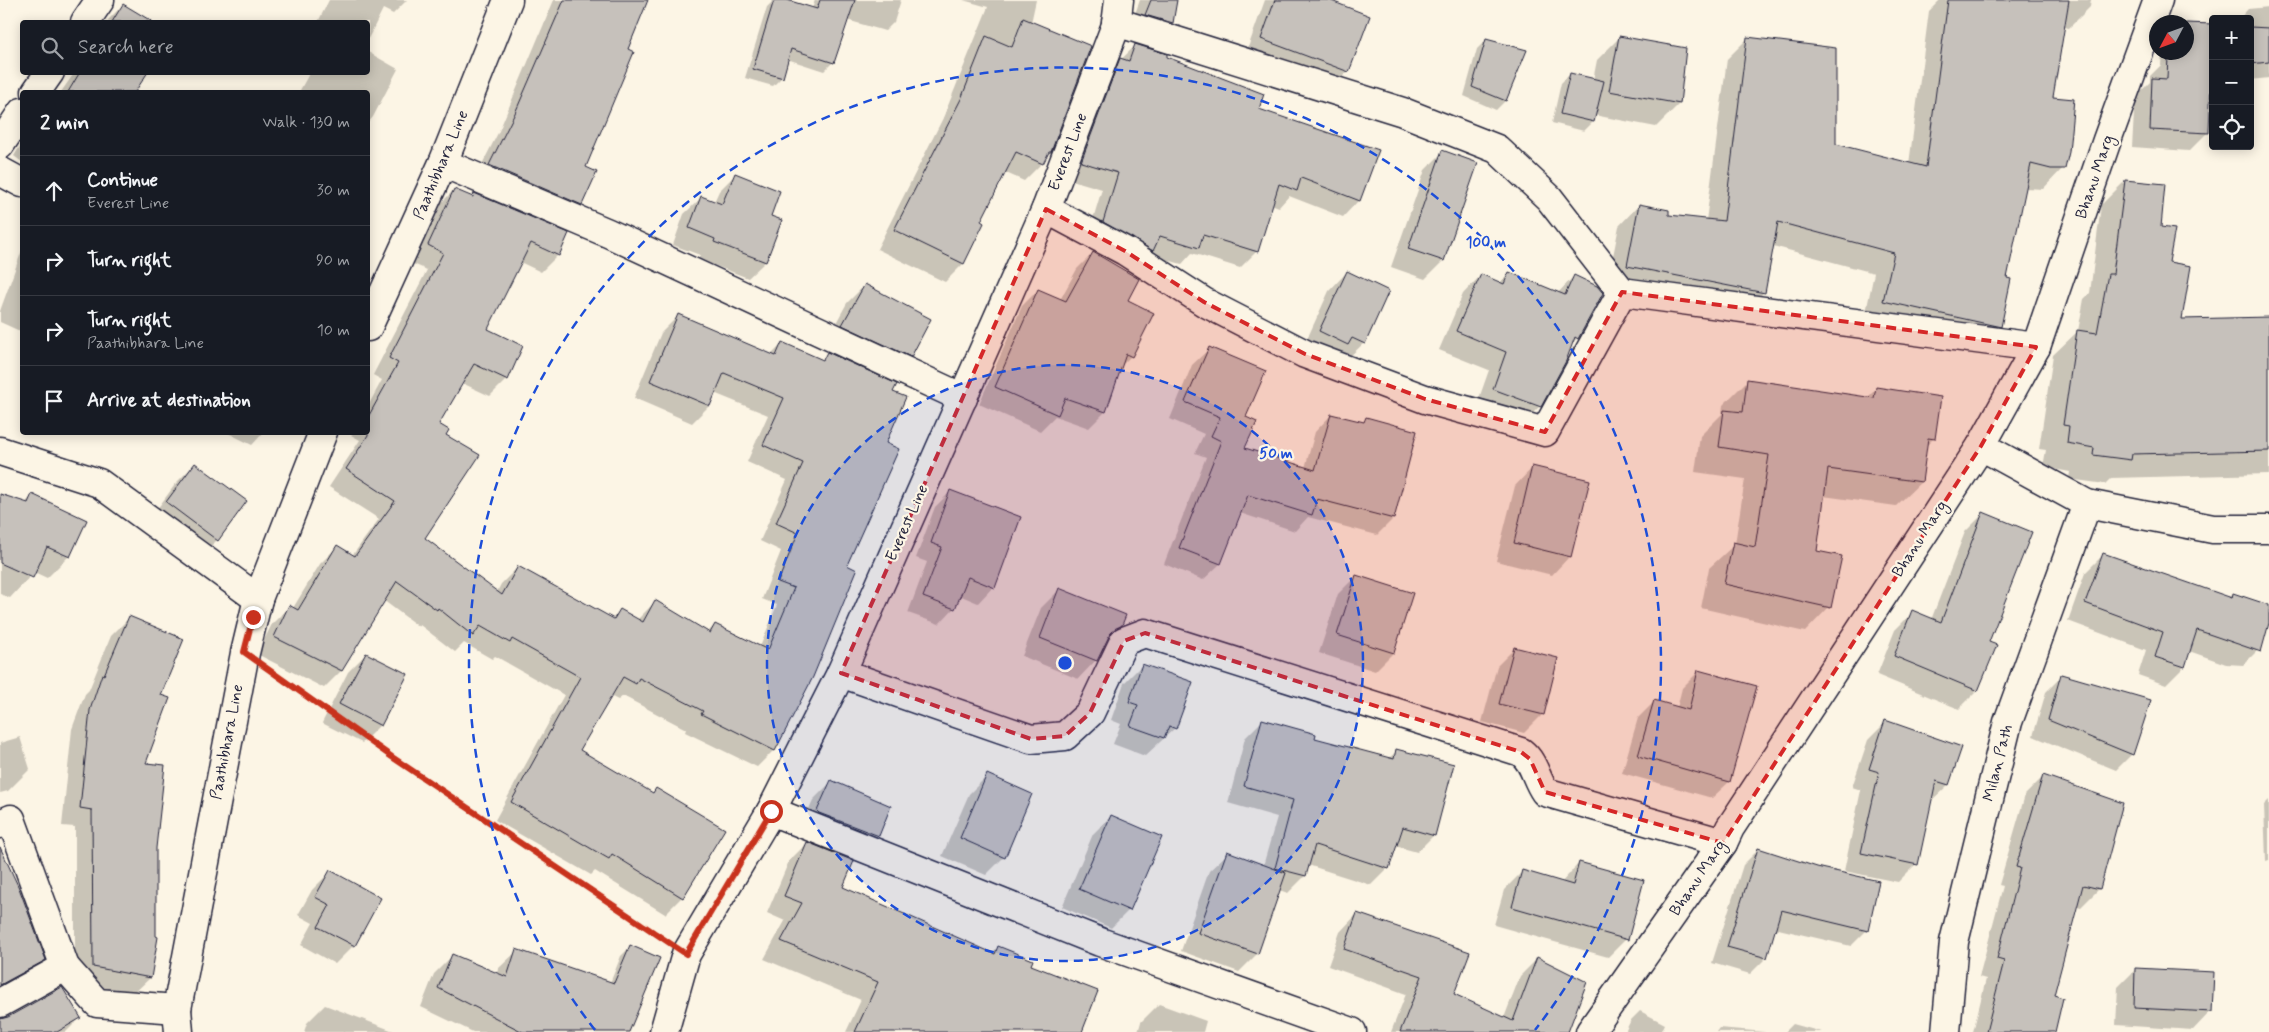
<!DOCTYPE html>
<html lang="en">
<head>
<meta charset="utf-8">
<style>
  body { margin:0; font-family:Mynerve,sans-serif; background:#20242c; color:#f1f3f6 }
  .controls { position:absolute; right:15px; top:15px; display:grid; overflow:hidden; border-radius:5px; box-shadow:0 2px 12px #0003 }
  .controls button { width:45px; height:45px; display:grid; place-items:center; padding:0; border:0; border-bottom:1px solid #363941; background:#171b24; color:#f1f3f6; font:25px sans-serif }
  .compass { position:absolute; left:2149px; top:15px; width:45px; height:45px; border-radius:50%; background:#171b24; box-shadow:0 2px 12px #0003; rotate:229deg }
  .stop { position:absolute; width:15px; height:15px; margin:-11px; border:4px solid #c8321e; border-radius:50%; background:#fff }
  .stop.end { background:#c8321e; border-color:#fff; box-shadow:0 1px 5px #0008 }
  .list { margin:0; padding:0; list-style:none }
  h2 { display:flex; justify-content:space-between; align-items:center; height:65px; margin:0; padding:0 20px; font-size:21px }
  h2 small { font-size:16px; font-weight:400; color:#9ea1a6 }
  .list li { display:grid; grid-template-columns:32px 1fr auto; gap:15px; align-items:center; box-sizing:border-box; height:70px; padding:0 20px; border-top:1px solid #363941 }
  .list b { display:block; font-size:19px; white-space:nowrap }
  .list p { margin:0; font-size:16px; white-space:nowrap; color:#9ea1a6 }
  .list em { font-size:16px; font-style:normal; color:#9ea1a6 }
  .icon { flex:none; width:28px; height:28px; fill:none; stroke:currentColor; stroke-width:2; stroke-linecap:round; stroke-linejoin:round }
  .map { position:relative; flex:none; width:2269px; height:1032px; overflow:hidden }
  .search { position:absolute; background:#171b24; box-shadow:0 2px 12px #0003; left:20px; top:20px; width:350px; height:55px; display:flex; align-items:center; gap:12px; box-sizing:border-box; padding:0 18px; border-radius:5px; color:#9ea1a6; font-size:19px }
  .panel { position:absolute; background:#171b24; box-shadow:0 2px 12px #0003; left:20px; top:90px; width:350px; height:345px; border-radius:5px }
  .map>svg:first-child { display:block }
  .shadow { fill:#0003 }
  .building { fill:#c6c1bb; stroke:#22223b }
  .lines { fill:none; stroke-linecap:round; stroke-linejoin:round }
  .minor-casing { stroke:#22223b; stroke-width:31 }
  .path { stroke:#22223b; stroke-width:3; stroke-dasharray:1 4; stroke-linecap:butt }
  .minor { stroke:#fcf5e5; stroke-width:28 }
  .route { stroke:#c8321e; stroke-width:6 }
  .marked { fill:#d62828; fill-opacity:0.2; stroke:#d62828; stroke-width:4; stroke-dasharray:10 6; stroke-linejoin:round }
  .ring { fill:none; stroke:#1d4ed8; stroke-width:2.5; stroke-dasharray:9 6 }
  .labels { text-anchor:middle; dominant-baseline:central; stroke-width:4.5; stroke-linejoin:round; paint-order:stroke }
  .street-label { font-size:16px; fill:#22223b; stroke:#fcf5e5 }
  .centre { fill:#1d4ed8; stroke:#fcf5e5; stroke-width:2.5 }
  .ring-label { font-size:15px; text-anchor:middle; font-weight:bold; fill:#1d4ed8; stroke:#fcf5e5; stroke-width:4.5; stroke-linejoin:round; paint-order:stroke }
</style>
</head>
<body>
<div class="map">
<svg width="2269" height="1032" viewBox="0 0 2269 1032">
  <rect width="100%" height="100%" fill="#fcf5e5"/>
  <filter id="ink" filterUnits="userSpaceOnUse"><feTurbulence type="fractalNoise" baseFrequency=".02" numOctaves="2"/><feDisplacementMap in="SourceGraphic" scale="10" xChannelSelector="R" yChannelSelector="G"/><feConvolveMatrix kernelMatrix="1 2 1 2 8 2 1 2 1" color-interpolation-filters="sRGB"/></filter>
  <g filter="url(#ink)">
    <g class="shadow">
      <polygon points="329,0 407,0 393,14 383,9 368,39 368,22 318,22"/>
      <polygon points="554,0 647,0 584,167 581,204 565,221 473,182 499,131"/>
      <polygon points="774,0 783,0 812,9 815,0 901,0 894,22 885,31 847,20 833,62 824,71 787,59 782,77 773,86 745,78 767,7"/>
      <polygon points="963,0 1036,0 1031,23 1050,152 1042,163 1024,181 1004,172 980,222 963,264 945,282 877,249 943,118 988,7"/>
      <polygon points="1140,0 1176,0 1172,23 1153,41 1128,33"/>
      <polygon points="1265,0 1326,0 1348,71 1331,89 1245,56"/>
      <polygon points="1940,0 2091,0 2090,7 2069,28 2064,27 2052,98 2063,168 2043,189 2025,188 2006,279 2000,326 1979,346 1864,322 1874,273 1773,246 1764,292 1743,313 1607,286 1619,226 1639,205 1668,216 1706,221 1727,59 1747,39 1835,145 1909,164 1929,11"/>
      <polygon points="123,5 150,22 106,22"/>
      <polygon points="2269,7 2269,78 2250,80 2250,19 2239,19 2248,9"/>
      <polygon points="2213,25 2213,102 2209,102 2207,133 2189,151 2132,147 2135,97 2150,82 2150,76 2161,65 2162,52 2186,52"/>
      <polygon points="1620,37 1679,104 1656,127 1594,115 1593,122 1584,131 1552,123 1561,83 1570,74 1593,80 1597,60"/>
      <polygon points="1486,40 1525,51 1505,101 1496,110 1464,96 1477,49"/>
      <polygon points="1135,46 1165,58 1257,109 1359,200 1343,217 1289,196 1279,207 1271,204 1257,251 1240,268 1192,253 1182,264 1087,239 1102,189 1065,178 1104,76"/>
      <polygon points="368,52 398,69 373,117 368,123 368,92 299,92 310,72 368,72"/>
      <polygon points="75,72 147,72 136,90 139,92 61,92"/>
      <polygon points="22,143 22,162 14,156"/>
      <polygon points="1443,152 1476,164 1443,261 1425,279 1391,267 1425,170"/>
      <polygon points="735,175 769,216 780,221 765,262 748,278 698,259 700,255 673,245 684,214 701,198 714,202 719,191"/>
      <polygon points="2125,181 2159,228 2181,321 2269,318 2269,474 2111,478 2105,484 2069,479 2070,472 2043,467 2046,450 2039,449 2053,355 2078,331 2084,299 2090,293 2101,205"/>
      <polygon points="454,190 472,198 475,195 558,255 541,272 520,262 486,330 507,379 490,396 462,383 437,425 445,435 424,538 497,592 501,584 518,567 612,619 620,610 637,620 655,602 708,632 715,625 760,647 777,605 762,599 781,551 760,541 787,480 747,462 768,415 714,393 709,406 692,423 634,398 661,333 678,316 771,355 783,343 821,360 828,354 892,392 884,444 845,566 774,750 757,767 685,732 686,729 623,696 618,700 610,696 578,750 651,794 656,789 682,897 665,914 595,871 591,875 495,820 564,695 495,656 492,659 464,643 455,652 420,625 419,627 383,600 341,671 324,688 257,654 272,624 289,607 293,608 320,564 337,547 352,556 379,519 329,487 360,440 351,435 352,432 368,432 368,406 382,380 373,375 427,270 411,263 437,207"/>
      <polygon points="22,250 22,332 0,322 0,311"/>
      <polygon points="1093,253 1127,301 1131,356 1121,366 1105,412 1089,428 1055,416 1040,431 979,404 1022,306 1038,290 1060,300 1077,269"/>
      <polygon points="1347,272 1364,343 1345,361 1302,350 1329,291"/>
      <polygon points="1509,274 1557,294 1574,276 1577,338 1571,345 1540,406 1522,424 1476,407 1489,370 1439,350 1463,294 1481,275 1500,283"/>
      <polygon points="865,285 910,356 892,374 825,343 847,303"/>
      <polygon points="1209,349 1245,418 1244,449 1305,468 1315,432 1331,415 1362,423 1366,419 1415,432 1393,519 1377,535 1308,517 1295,531 1240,513 1220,564 1203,580 1164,564 1206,457 1195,453 1204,434 1170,419 1192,365"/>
      <polygon points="1748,380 1867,398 1876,389 1934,438 1925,447 1921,482 1896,506 1823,496 1816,552 1829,607 1805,632 1701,608 1709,568 1735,544 1745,479 1695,472 1700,436 1722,414 1723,405"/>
      <polygon points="226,432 264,432 252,445"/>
      <polygon points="195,464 217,540 199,558 149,520 177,482"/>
      <polygon points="1533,467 1570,556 1552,575 1496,561 1515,486"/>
      <polygon points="950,492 993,587 978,603 959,595 954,608 939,624 908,613 927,562 916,558 935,507"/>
      <polygon points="0,496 25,503 32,496 85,520 69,556 47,578 34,572 10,598 0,594"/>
      <polygon points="1983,514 1988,643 1977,691 1959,709 1877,675 1895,630 1913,612 1931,620 1965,532"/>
      <polygon points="2103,555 2230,598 2233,595 2269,606 2269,618 2261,647 2243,665 2226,664 2189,651 2184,667 2166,685 2138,675 2146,650 2068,621 2085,573"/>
      <polygon points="1356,576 1393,653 1375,671 1319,653 1338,594"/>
      <polygon points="1059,590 1121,624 1107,638 1096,660 1078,679 1022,656 1041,608"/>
      <polygon points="129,618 155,847 150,978 131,996 75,985 75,827 62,826 72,729 85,694 89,690 111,636"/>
      <polygon points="1515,648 1557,659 1542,715 1524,733 1482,722 1497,666"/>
      <polygon points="366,654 380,725 362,743 322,723 348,672"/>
      <polygon points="1142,665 1175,728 1145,756 1113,744 1121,724 1111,720 1124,683"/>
      <polygon points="1699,671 1729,782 1712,798 1622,773 1638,718 1655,701 1677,708 1682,688"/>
      <polygon points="2062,676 2132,754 2116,770 2033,736 2046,692"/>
      <polygon points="1262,721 1313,739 1388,759 1397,751 1434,835 1417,852 1395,846 1388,868 1371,885 1308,865 1305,876 1288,893 1279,890 1257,954 1239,972 1181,951 1209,871 1228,853 1263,866 1277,817 1228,803 1245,738"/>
      <polygon points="1886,722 1948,785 1930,802 1916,864 1898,882 1844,871 1861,790 1852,787 1868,740"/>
      <polygon points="20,737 30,769 8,791 0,793 0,743"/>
      <polygon points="987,776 1004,857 986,875 942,856 969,794"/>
      <polygon points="2043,777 2122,804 2099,889 2081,907 2076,906 2052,996 2062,999 2055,1032 1973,1032 1986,979 1979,977 2003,886 1999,885 2025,795"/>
      <polygon points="831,782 878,836 860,854 800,829 813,800"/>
      <polygon points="2269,800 2269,860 2266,861 2264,805"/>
      <polygon points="1111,816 1129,910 1111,928 1062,907 1093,834"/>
      <polygon points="807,843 841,888 991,954 998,947 1030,966 1081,1032 846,1032 861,1000 764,959 785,921 767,913 789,861"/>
      <polygon points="1759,849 1867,930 1851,946 1774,928 1766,958 1750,974 1712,963 1743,865"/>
      <polygon points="0,850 44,959 22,982 0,994"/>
      <polygon points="1579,863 1626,939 1608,957 1494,925 1504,890 1522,872 1561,883"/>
      <polygon points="330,872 379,899 354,945 335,964 301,945 313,923 298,915 312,890"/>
      <polygon points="1357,914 1452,994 1504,1018 1520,976 1537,959 1547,1032 1391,1032 1406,994 1328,966 1340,932"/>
      <polygon points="630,947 594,1032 473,1032 421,1007 434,974 452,956 497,974 498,969 517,951 610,983 621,956"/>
      <polygon points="2136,969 2211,1011 2193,1030 2116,1025 2118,987"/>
      <polygon points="1159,1004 1206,1021 1203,1032 1138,1032 1141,1022"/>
      <polygon points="325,1005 396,1032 304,1032 307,1023"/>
      <polygon points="1640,1011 1665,1024 1661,1032 1625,1032 1631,1020"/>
      <polygon points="80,1018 66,1032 0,1032 0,1026"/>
      <polygon points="1793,1024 1822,1032 1785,1032"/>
      <polygon points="1719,1028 1766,1032 1716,1032"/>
    </g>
    <g class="building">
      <polygon points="564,0 648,0 628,49 634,52 586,167 597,172 582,205 489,165 515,113"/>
      <polygon points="774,0 787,0 817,9 820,0 855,0 834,63 791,49 783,78 753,69"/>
      <polygon points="1151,0 1177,0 1173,23 1145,15"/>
      <polygon points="1275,0 1329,0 1370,16 1349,72 1261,39"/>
      <polygon points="1948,0 2069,0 2053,97 2074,99 2069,152 2065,169 2051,169 2031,164 2007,278 2011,279 2001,327 1883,301 1894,253 1778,222 1765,293 1627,266 1639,204 1669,210 1669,215 1724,221 1747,37 1836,48 1836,144 1926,167"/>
      <polygon points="123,4 153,22 112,22"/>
      <polygon points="1023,18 1091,46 1051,152 1049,152 1043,164 1016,152 981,221 984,223 964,264 894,230 961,99 986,36 1012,47"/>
      <polygon points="2186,23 2213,24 2209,133 2150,130 2152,78 2167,79 2168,56 2178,57 2178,52 2186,52"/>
      <polygon points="2250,27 2269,28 2269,62 2250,64"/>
      <polygon points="1619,36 1686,48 1680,104 1609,91"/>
      <polygon points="1486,39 1527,50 1506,101 1472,87"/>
      <polygon points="1135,44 1167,54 1167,57 1264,94 1259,109 1379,150 1360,201 1301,178 1297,191 1279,184 1258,252 1203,235 1199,248 1160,236 1153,251 1103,222 1118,173 1081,162 1120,58 1129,61"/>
      <polygon points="80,72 148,72 135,92 68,92"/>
      <polygon points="1570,73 1604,81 1594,122 1560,114"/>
      <polygon points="1442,150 1478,163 1444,261 1408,249"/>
      <polygon points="735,173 780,191 771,216 782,220 766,262 714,242 715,239 689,228 701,196 722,204"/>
      <polygon points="2125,180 2165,184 2161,227 2175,229 2169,262 2191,266 2182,319 2269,317 2269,451 2132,454 2131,460 2093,455 2094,448 2067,443 2069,426 2063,425 2077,330 2097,333 2108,274 2113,274"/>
      <polygon points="454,189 473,197 474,193 569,233 559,256 531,243 488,329 523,346 508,380 474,364 439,424 449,430 446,435 480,455 425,538 502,595 518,566 614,619 620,609 643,622 655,600 710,633 715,624 768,650 794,588 778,582 798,533 776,523 803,463 763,445 784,398 724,373 710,406 650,381 678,314 776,356 782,342 823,360 827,352 897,384 893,392 906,397 886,443 899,449 847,565 857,570 813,677 775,751 701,714 703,711 639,678 636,684 623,677 580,750 653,793 656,788 725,829 683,898 612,854 609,859 511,802 580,677 512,639 510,643 480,626 473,636 438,608 437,610 397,581 342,671 274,637 289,605 298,610 337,545 355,556 395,501 346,469 368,435 368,417 398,363 389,358 443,253 428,245"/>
      <polygon points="1093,252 1139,279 1128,300 1154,313 1132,357 1126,354 1106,412 1065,398 1058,415 995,387 1038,289 1066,301"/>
      <polygon points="1347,271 1389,291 1365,344 1352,338 1348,345 1319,331"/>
      <polygon points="1509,272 1565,295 1574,275 1597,286 1603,293 1578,339 1575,337 1566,361 1541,407 1493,389 1506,352 1456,331 1481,274 1504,284"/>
      <polygon points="865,284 931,319 911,357 842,325"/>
      <polygon points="1209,347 1266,371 1246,417 1257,422 1245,448 1315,470 1331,414 1364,422 1366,417 1417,431 1394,519 1317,499 1312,515 1248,495 1221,564 1179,548 1221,441 1211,436 1220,417 1185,402"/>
      <polygon points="1747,379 1874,398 1876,387 1941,397 1935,439 1928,438 1922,482 1828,469 1817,551 1842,556 1831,608 1724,584 1733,542 1755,547 1769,455 1719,447 1724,410 1743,412"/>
      <polygon points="195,463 247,501 218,541 166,502"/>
      <polygon points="1532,466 1590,480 1571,557 1514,543"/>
      <polygon points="950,490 1021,517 995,588 968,577 955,609 923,597 942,547 931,543"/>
      <polygon points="0,494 28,503 32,494 87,520 70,557 47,547 33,578 0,563"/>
      <polygon points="1983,512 2032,532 1989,642 1997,645 1978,691 1894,656 1912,610 1941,622"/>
      <polygon points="2103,553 2232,598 2233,593 2269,605 2269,623 2261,652 2197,630 2185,667 2155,657 2163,632 2085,603"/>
      <polygon points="1356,575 1413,593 1394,653 1337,635"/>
      <polygon points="1059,588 1126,615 1122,625 1110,634 1097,661 1040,638"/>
      <polygon points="129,616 184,639 161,695 170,698 146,763 165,765 156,848 156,936 158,937 151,978 93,967 92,810 80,808 90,710 102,674 104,675"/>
      <polygon points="1514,647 1558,658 1544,715 1499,704"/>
      <polygon points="366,653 408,674 381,726 339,704"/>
      <polygon points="1142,664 1193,682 1176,729 1169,726 1164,738 1130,726 1138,705 1129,702"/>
      <polygon points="1698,670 1757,686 1730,782 1638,756 1654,700 1689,710"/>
      <polygon points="2061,674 2151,700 2133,755 2048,720"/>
      <polygon points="1262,719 1316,734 1315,738 1394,759 1396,749 1454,764 1435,836 1403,827 1389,869 1315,845 1306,876 1275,868 1293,800 1244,786"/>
      <polygon points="1885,720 1962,747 1949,785 1936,781 1918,865 1861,853 1879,772 1869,769"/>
      <polygon points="987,774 1032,794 1005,858 960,838"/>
      <polygon points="2043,775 2123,803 2100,889 2083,885 2054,995 2063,998 2055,1032 1986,1032 2004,961 1997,959 2020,868 2016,867"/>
      <polygon points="831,780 891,806 879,836 819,813 817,811"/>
      <polygon points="1111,815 1162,837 1130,911 1079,889"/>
      <polygon points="807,842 854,861 843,887 995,954 998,946 1033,960 1031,965 1098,991 1082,1032 855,1032 878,982 781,941 802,903 784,896"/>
      <polygon points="0,847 19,888 46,960 0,985"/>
      <polygon points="1758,848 1817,867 1879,881 1868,931 1781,910 1767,958 1727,947"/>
      <polygon points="1227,851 1286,873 1258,954 1198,933"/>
      <polygon points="1579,862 1644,880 1628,940 1512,907 1522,870 1573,885"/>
      <polygon points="330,870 381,898 355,946 318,927 330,905 315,897"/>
      <polygon points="1357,913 1470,952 1454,994 1513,1021 1537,957 1587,982 1568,1032 1400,1032 1422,976 1344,949"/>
      <polygon points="630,945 660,958 629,1032 523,1032 438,988 452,954 507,977 516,949 614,983"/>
      <polygon points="2135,968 2214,972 2212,1012 2134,1008"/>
      <polygon points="62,987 81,1018 57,1032 0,1032 0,1019 8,1017"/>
    </g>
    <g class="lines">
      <defs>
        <g id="minor">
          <polyline points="85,22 100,0"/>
          <polyline points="1116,22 1403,112 1497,149 1549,198 1622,292"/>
          <polyline points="36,92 50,72"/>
          <polyline points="0,145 22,112"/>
          <polyline points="443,163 608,233 963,398"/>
          <polyline points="0,171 22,183"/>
          <polyline points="1046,209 1125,251 1204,302 1305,354 1425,399 1545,432 1622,292 2036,347"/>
          <polyline points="368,327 443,163 508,0"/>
          <polyline points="1981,446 2087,504 2213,529 2269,529"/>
          <polyline points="0,451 99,483 258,599"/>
          <path d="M841 673 1031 739 1065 736 1090 713 1124 641 1145 633 1521 752C1535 763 1535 778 1545 792L1723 843"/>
          <polyline points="771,811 1100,942 1352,1032"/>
          <polyline points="0,824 11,819 65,967"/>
          <polyline points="0,1003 65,967 97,1003 177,1009"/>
          <polyline points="179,1032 177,1009 245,653 258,599 323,432"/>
          <polyline points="664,1032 686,954 771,811 841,673 1046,209 1116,25 1119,0"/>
          <polyline points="1590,1032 1723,843 1730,828 1981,446 2036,347 2107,140 2158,0"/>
          <polyline points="1946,1032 1954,942 2008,722 2087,504"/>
        </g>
      </defs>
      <use href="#minor" class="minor-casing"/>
      <polyline class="path" points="276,675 392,757 657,934"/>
      <use href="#minor" class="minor"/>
    </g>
  </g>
  <g class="lines" filter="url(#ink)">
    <polyline class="route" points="253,617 244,652 392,757 686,954 771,811"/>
  </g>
  <path class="marked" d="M1046 209 1125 251 1204 302 1305 354 1425 399 1545 432 1622 292 2036 347 1981 446 1723 843 1545 792 1530 759 1521 752 1145 633 1124 641 1090 713 1065 736 1031 739 841 673Z"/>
  <circle cx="1065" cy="663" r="298" fill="#1d4ed8" fill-opacity=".12"/>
  <g class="ring">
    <circle cx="1065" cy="663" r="298"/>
    <path d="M595 1030A596 596 0 1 1 1535 1030"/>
  </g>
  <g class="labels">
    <g class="street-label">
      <text transform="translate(1068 152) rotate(-69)">Everest Line</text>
      <text transform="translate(441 165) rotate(-67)">Paathibhara Line</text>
      <text transform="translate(2095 177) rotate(-71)">Bhanu Marg</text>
      <text transform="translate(907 523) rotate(-66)">Everest Line</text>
      <text transform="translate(1920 539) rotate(-57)">Bhanu Marg</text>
      <text transform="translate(227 742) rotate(-79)">Paathibhara Line</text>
      <text transform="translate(1998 763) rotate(-76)">Milan Path</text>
      <text transform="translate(1698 878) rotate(-56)">Bhanu Marg</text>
    </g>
  </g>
  <circle cx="1065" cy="663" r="8" class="centre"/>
  <g class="ring-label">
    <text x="1486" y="247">100 m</text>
    <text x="1276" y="458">50 m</text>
  </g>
</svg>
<div class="controls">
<button>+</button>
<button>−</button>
<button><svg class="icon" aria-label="locate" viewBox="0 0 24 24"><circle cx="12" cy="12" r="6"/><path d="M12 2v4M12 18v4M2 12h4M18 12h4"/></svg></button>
</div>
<svg class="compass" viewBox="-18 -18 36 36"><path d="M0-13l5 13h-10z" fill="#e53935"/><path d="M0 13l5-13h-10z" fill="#9ea1a6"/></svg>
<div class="stop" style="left:771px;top:811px"></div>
<div class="stop end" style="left:253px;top:617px"></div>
<div class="search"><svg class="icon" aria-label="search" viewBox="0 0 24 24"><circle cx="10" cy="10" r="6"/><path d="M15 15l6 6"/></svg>Search here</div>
<section class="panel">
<h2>2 min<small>Walk · 130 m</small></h2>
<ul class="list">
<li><svg class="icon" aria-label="ahead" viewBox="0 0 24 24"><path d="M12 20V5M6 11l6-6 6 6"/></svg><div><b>Continue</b><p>Everest Line</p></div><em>30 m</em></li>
<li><svg class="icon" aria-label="right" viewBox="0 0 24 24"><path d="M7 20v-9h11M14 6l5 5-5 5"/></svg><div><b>Turn right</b></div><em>90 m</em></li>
<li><svg class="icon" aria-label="right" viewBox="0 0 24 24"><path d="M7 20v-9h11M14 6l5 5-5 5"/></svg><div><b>Turn right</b><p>Paathibhara Line</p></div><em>10 m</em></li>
<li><svg class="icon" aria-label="arrive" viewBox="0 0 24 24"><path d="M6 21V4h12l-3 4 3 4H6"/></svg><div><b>Arrive at destination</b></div></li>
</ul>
</section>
</div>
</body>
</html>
